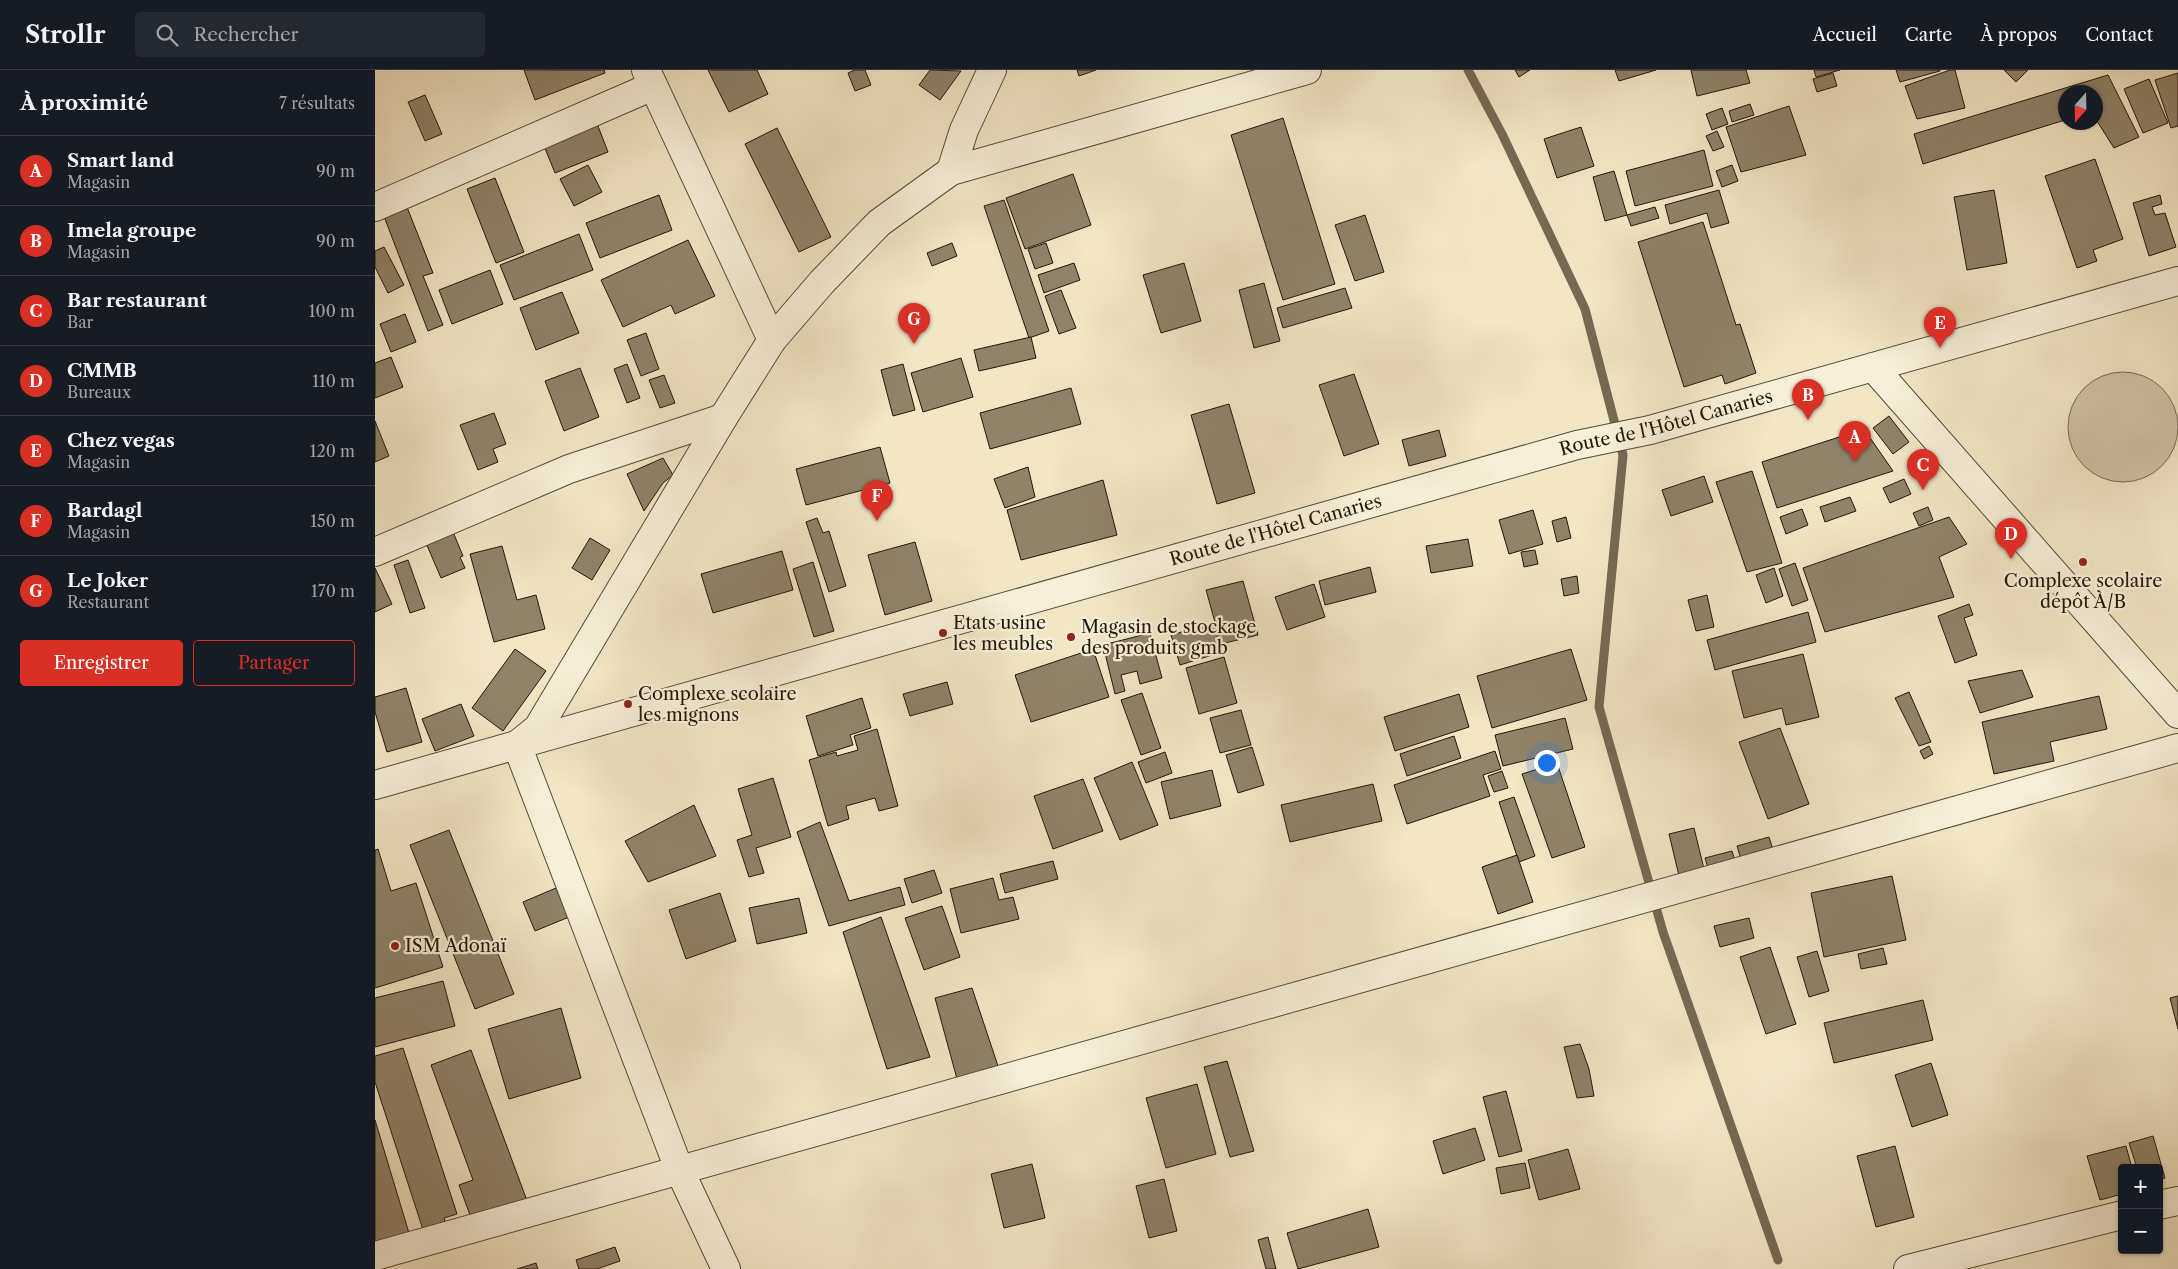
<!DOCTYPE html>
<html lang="fr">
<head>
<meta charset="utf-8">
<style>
  body { margin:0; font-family:"Libre Caslon Text",serif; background:#242831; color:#f1f3f6 }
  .controls { position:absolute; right:15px; bottom:15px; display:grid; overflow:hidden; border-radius:5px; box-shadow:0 1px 4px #0004 }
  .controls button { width:45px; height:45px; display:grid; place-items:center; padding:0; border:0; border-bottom:1px solid #363941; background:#171b24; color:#f1f3f6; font:25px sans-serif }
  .compass { position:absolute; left:1683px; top:15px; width:45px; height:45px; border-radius:50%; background:#171b24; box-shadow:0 1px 4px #0004; rotate:200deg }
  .you { position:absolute; left:1171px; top:692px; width:18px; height:18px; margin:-12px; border:4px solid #fff; border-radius:50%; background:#1a73e8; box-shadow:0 0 0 8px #1a73e833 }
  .badge { display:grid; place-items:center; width:32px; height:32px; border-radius:50%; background:#d93025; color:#fff; font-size:16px; font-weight:700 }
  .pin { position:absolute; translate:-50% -41px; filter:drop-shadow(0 1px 2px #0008) }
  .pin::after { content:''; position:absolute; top:26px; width:18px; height:15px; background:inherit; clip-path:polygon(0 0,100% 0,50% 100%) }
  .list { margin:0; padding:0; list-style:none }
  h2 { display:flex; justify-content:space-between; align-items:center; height:65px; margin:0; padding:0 20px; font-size:21px }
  h2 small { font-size:16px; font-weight:400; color:#9ea1a6 }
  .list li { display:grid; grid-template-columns:32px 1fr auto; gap:15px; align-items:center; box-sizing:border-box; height:70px; padding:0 20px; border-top:1px solid #363941 }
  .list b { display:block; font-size:19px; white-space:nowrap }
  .list p { margin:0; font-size:16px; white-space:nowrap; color:#9ea1a6 }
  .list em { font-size:16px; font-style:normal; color:#9ea1a6 }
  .actions { display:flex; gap:10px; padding:15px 20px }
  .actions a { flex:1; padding:11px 0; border:1px solid #d93025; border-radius:5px; text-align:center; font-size:18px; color:#d93025 }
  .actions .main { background:#d93025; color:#fff }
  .icon { flex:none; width:28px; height:28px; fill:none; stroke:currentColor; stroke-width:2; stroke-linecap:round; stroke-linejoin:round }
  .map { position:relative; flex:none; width:1803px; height:1199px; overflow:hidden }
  header { display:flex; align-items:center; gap:30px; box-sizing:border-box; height:70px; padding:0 25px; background:#171b24; border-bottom:1px solid #363941 }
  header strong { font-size:24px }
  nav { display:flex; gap:28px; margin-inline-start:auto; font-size:18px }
  .search { width:350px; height:45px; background:#242831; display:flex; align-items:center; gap:12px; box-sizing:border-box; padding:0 18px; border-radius:5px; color:#9ea1a6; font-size:19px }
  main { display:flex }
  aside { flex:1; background:#171b24 }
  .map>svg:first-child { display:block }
  .green { fill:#cfc3a5; stroke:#796d56 }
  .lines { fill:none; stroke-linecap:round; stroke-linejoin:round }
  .stream { stroke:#756953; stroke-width:9 }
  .building { fill:#8f836a; stroke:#231708 }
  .minor-casing { stroke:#574b37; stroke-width:30 }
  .minor { stroke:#f7efd9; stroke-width:28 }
  .poi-dot { fill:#8f2418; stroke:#f7efd9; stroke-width:2 }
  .labels { text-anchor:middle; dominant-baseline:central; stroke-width:4.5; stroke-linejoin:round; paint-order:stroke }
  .street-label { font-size:18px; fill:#231708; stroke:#f7efd9 }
  .poi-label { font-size:18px; fill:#231708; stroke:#f7efd9; text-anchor:start }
</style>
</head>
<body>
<header>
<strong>Strollr</strong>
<div class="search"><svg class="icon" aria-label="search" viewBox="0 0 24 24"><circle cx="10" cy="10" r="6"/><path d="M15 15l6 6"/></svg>Rechercher</div>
<nav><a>Accueil</a><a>Carte</a><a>À propos</a><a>Contact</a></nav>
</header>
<main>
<aside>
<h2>À proximité<small>7 résultats</small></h2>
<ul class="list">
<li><span class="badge">A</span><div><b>Smart land</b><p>Magasin</p></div><em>90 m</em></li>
<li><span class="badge">B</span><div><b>Imela groupe</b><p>Magasin</p></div><em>90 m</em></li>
<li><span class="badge">C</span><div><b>Bar restaurant</b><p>Bar</p></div><em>100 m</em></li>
<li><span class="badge">D</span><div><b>CMMB</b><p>Bureaux</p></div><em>110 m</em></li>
<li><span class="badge">E</span><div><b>Chez vegas</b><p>Magasin</p></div><em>120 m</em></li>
<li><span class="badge">F</span><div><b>Bardagl</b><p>Magasin</p></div><em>150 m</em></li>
<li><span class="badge">G</span><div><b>Le Joker</b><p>Restaurant</p></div><em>170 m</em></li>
</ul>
<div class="actions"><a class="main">Enregistrer</a><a>Partager</a></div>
</aside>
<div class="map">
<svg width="1803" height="1199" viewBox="0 0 1803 1199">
  <rect width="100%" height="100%" fill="#f2e6c5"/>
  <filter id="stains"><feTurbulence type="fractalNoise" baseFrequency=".004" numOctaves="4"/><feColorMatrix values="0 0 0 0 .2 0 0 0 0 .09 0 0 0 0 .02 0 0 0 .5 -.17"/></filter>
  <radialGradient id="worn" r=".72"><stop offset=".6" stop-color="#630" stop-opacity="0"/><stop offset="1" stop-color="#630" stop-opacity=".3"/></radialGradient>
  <circle class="green" cx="1748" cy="357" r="55"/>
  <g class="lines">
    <polyline class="stream" points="1093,0 1127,64 1210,239 1248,385 1224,637 1288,862 1403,1190"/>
  </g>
  <g class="building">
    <polygon points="149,0 229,0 230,3 160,30"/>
    <polygon points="333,0 382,0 393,24 354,42"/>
    <polygon points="480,0 490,0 496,15 480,21 473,3"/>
    <polygon points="555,0 586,1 565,30 544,15"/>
    <polygon points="702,0 721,0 704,6"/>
    <polygon points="1140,0 1155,0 1144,7"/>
    <polygon points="1240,0 1281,0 1244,11"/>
    <polygon points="1316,0 1371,0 1375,13 1322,26"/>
    <polygon points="1439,0 1465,0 1441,7"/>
    <polygon points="1521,0 1565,0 1565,1 1525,12"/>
    <polygon points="1575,0 1580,0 1590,38 1542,49 1530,16"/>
    <polygon points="1629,0 1653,0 1641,12"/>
    <polygon points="1458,3 1462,16 1442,22 1438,9"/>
    <polygon points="1803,3 1803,56 1796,58 1780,10"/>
    <polygon points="1733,5 1764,67 1739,78 1720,48 1720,22 1690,22 1690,50 1548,94 1539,64"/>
    <polygon points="1774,9 1793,53 1768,63 1749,19"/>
    <polygon points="50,25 67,64 50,71 33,32"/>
    <polygon points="1375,34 1379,45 1357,52 1354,41"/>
    <polygon points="1414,36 1431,85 1366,102 1351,57"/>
    <polygon points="1347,38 1353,54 1337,60 1331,44"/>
    <polygon points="908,48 960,214 908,230 856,65"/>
    <polygon points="221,51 233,82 180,103 167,71"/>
    <polygon points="1206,57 1219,96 1182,108 1169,69"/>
    <polygon points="402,58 456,167 424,182 370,74"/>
    <polygon points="1342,61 1349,77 1338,81 1331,66"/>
    <polygon points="1329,80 1338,116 1260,136 1251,101"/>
    <polygon points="1720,89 1748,169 1718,180 1722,191 1702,198 1670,106"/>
    <polygon points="213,95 227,122 199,136 185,109"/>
    <polygon points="1357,95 1363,111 1347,117 1341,101"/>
    <polygon points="1239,101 1252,145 1230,151 1218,107"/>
    <polygon points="698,104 716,155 650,179 631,128"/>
    <polygon points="120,108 149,182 121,193 92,119"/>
    <polygon points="1344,120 1354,153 1336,158 1332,143 1295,154 1290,135"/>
    <polygon points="1619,120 1632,193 1592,200 1579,127"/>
    <polygon points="284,125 297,160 225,188 211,153"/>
    <polygon points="1785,125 1787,134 1777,137 1780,145 1790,143 1801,177 1774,186 1758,133"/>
    <polygon points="28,127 58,203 48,206 68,255 53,261 5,136"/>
    <polygon points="629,130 674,261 654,268 609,136"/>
    <polygon points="1280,137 1284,148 1256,156 1252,145"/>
    <polygon points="990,145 1009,202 980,211 960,155"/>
    <polygon points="1328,152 1361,255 1365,254 1381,303 1350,314 1347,305 1309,317 1263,172"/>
    <polygon points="204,164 218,200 139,230 125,195"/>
    <polygon points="313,170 340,226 300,244 296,235 248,257 226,210"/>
    <polygon points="577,173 582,186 557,196 552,183"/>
    <polygon points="671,173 678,193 660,199 653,179"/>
    <polygon points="9,177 29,215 13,223 0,197 0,181"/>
    <polygon points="699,193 705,210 669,223 663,205"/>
    <polygon points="809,193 826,251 786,263 768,205"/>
    <polygon points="115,200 128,234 77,254 64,220"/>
    <polygon points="889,213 905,271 879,278 864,220"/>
    <polygon points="970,218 977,238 908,258 902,238"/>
    <polygon points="686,220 701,258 684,264 670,226"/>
    <polygon points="187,222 204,263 161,280 145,238"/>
    <polygon points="30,244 41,272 16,282 5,254"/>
    <polygon points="271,263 284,299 266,306 252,270"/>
    <polygon points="656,267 661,288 604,301 599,280"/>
    <polygon points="16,287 28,317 0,328 0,293"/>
    <polygon points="586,288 598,327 548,342 536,303"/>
    <polygon points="252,294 265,328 252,333 239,299"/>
    <polygon points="528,294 540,340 518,346 506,300"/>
    <polygon points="205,298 224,347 189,361 170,311"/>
    <polygon points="979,304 1004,374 969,386 944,315"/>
    <polygon points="289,305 300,333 285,338 274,310"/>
    <polygon points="696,318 706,354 615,379 605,343"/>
    <polygon points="854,334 880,423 842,434 816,345"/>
    <polygon points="119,343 131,374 118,379 123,392 103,400 85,355"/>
    <polygon points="1514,346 1534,372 1518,384 1498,358"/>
    <polygon points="0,351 14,386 0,392"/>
    <polygon points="1489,359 1518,401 1402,438 1387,392"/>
    <polygon points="1064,360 1071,386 1034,396 1027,370"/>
    <polygon points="505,377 515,413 431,435 421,399"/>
    <polygon points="288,388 298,405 288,413 269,441 252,404"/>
    <polygon points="653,397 660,427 630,438 619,409"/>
    <polygon points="1377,401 1407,493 1372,502 1341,412"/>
    <polygon points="1329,406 1338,432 1296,446 1287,420"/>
    <polygon points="1529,409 1536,424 1515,433 1508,418"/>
    <polygon points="728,410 742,465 646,490 632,440"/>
    <polygon points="1475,427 1481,441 1450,452 1445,437"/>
    <polygon points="1553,437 1558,450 1544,456 1538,443"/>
    <polygon points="1427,439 1433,455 1411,464 1405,447"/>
    <polygon points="1158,440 1168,474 1134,484 1124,450"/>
    <polygon points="1191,447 1196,468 1182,472 1177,451"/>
    <polygon points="1574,447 1592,474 1564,487 1579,527 1450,562 1428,498"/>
    <polygon points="442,448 448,463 454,461 471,516 454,522 431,452"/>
    <polygon points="78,462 88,486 85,487 90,498 66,508 51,473"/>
    <polygon points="215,468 235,480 217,510 197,498"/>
    <polygon points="1093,469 1098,496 1056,503 1051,476"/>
    <polygon points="540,472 557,531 510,545 493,485"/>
    <polygon points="127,476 142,530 161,525 170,559 119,572 95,484"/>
    <polygon points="1160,480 1163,494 1149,497 1146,482"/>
    <polygon points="407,481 418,520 338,543 326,504"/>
    <polygon points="33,490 50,538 35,543 19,495"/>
    <polygon points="438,492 459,561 439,567 418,499"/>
    <polygon points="1420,493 1433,530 1417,536 1404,499"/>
    <polygon points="995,497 1001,522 950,535 944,511"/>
    <polygon points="0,498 17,534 0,542"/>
    <polygon points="1399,498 1408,526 1391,533 1381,505"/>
    <polygon points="1202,506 1204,523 1189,526 1186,509"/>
    <polygon points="868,511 883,565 846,574 831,520"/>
    <polygon points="939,514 950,547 912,560 900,527"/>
    <polygon points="1332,525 1339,557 1321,561 1313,530"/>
    <polygon points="1594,534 1598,545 1589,548 1602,585 1580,593 1563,546"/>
    <polygon points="1433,542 1441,572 1340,600 1332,570"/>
    <polygon points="838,553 847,582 805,595 796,565"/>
    <polygon points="775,563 787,608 765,614 762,601 746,605 750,621 740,624 728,575"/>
    <polygon points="140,579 171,601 128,661 97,638"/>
    <polygon points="718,579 734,627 656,652 640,605"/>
    <polygon points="1196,579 1212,630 1117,658 1102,606"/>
    <polygon points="1428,584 1444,647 1411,655 1407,638 1369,648 1357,601"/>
    <polygon points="849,587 862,633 824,644 811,598"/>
    <polygon points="1647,600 1658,627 1605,643 1593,611"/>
    <polygon points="572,612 578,634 535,646 528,624"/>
    <polygon points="31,618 47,672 12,682 0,642 0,627"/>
    <polygon points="1534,622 1556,672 1544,676 1520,628"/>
    <polygon points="767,623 786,678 766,685 746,630"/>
    <polygon points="1084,624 1094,657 1020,681 1009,647"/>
    <polygon points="1724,626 1732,659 1675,672 1679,691 1619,704 1607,652"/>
    <polygon points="487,628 496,658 475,665 478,675 443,686 431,646"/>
    <polygon points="86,634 99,666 60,681 47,649"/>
    <polygon points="866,640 876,675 845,683 835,648"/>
    <polygon points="1190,648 1198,679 1128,696 1120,665"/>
    <polygon points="1405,658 1434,734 1393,749 1364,672"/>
    <polygon points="502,659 523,736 504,741 500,728 471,736 474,749 453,756 434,690 461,682 462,686 483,680 479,666"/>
    <polygon points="1079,666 1086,688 1032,706 1025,684"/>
    <polygon points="1554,676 1558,684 1549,689 1545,681"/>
    <polygon points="877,677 889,715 863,723 851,685"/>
    <polygon points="1120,681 1126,699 1108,705 1115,726 1032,754 1019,715"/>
    <polygon points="790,682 797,703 771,713 763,692"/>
    <polygon points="757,692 783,755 745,770 719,708"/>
    <polygon points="1182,693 1210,777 1177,788 1147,704"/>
    <polygon points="837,700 846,736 795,749 786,712"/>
    <polygon points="1127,701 1133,718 1119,722 1113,706"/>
    <polygon points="398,708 416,767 381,778 389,803 374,807 362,770 377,765 363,719"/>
    <polygon points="708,709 728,761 678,779 659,726"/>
    <polygon points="998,714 1007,751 915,772 906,735"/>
    <polygon points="1139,727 1160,786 1144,792 1124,732"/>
    <polygon points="319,735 341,786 273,812 250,771"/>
    <polygon points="445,752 474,831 525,817 530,835 454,856 422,762"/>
    <polygon points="1319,758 1331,807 1306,814 1294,764"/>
    <polygon points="74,760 139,924 100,939 35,775"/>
    <polygon points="1394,767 1400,786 1367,793 1362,776"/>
    <polygon points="3,779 16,821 41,813 68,897 0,918 0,780"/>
    <polygon points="1357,781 1362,798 1335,805 1330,788"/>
    <polygon points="1142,785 1158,832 1123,844 1107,797"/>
    <polygon points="678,791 683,809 630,823 625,804"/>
    <polygon points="559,800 567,823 537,833 529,809"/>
    <polygon points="1517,806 1531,870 1449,887 1436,823"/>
    <polygon points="618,808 624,830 638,827 644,849 586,863 575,819"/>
    <polygon points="181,818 194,847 160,861 148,832"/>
    <polygon points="345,823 361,871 311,889 294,840"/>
    <polygon points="424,828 432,863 382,874 374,838"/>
    <polygon points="567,836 585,887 549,900 530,848"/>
    <polygon points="506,847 555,987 512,999 468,862"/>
    <polygon points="1374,848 1379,868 1345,877 1339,856"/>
    <polygon points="1395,877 1421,954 1391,964 1365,887"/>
    <polygon points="1508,878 1512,894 1486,899 1483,884"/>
    <polygon points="1442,881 1454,921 1434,927 1422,887"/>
    <polygon points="68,911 80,956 0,977 0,928"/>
    <polygon points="597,918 627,1008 585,1020 560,928"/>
    <polygon points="1803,926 1803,959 1795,928"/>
    <polygon points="1548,930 1558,970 1459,993 1449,953"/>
    <polygon points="186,938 206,1008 134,1029 113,959"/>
    <polygon points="1205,974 1214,999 1219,1026 1202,1028 1189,977"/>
    <polygon points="28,978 82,1144 69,1148 75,1165 52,1172 0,1012 0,986"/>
    <polygon points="96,980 157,1144 102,1164 84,1115 98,1110 56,995"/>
    <polygon points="852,991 879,1081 855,1087 829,997"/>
    <polygon points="1556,993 1573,1045 1537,1057 1520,1005"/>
    <polygon points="822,1014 841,1084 791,1098 771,1028"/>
    <polygon points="1131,1021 1147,1081 1124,1087 1108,1027"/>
    <polygon points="0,1050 37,1173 0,1184"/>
    <polygon points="1100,1058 1110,1090 1068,1104 1058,1071"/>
    <polygon points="1778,1066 1790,1108 1784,1110 1784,1098 1762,1098 1754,1073"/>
    <polygon points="1520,1076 1539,1147 1501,1157 1482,1086"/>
    <polygon points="1751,1076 1757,1098 1747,1098 1747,1124 1725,1130 1712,1086"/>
    <polygon points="1193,1079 1205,1119 1164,1130 1153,1090"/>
    <polygon points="1150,1093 1155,1118 1126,1124 1121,1098"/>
    <polygon points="657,1094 670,1148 629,1158 616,1104"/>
    <polygon points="789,1109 802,1161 774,1168 761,1116"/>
    <polygon points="993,1139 1004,1177 923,1199 912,1163"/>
    <polygon points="893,1167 901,1199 891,1199 883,1170"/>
    <polygon points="240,1177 245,1191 222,1199 204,1199 201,1190"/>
    <polygon points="161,1193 163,1199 142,1199"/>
  </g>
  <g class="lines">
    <defs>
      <g id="minor">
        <polyline points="271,0 397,270"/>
        <polyline points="576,101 589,60 617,0"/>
        <polyline points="0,137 278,16"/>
        <polyline points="1498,297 1803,644"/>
        <polyline points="0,482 194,399 348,348"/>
        <path id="s1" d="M0 715 1202 375 1275 360 1803 211"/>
        <polyline points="1784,1135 1803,1131"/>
        <polyline points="0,1186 1803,678"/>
        <polyline points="351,1199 304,1099 142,675 163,658 348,348 397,270 447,212 504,153 576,101 932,0"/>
        <polyline points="1533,1199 1747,1145"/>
      </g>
    </defs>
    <use href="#minor" class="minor-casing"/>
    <use href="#minor" class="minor"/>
  </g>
  <g class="poi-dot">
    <circle cx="1708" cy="492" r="5"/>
    <circle cx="568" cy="563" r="5"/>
    <circle cx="696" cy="567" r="5"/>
    <circle cx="253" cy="634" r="5"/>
    <circle cx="20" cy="876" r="5"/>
  </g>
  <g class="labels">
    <g class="street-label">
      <text stroke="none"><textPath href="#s1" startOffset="1341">Route de l'Hôtel Canaries</textPath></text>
      <text stroke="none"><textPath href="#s1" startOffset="936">Route de l'Hôtel Canaries</textPath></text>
    </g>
    <g class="poi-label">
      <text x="1708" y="511" text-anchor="middle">Complexe scolaire<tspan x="1708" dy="21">dépôt À/B</tspan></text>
      <text x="578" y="553">Etats usine<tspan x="578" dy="21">les meubles</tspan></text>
      <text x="706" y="557">Magasin de stockage<tspan x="706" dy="21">des produits gmb</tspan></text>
      <text x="263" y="624">Complexe scolaire<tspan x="263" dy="21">les mignons</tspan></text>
      <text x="30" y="876">ISM Adonaï</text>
    </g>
  </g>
  <rect width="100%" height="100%" filter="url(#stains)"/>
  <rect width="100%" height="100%" fill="url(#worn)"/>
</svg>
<div class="controls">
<button>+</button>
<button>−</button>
</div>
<svg class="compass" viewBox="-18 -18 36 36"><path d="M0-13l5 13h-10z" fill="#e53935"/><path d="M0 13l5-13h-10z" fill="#9ea1a6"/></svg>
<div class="you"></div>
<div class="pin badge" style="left:1480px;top:392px">A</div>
<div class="pin badge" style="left:1433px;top:350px">B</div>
<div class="pin badge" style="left:1548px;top:420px">C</div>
<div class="pin badge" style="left:1636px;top:489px">D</div>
<div class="pin badge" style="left:1565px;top:278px">E</div>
<div class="pin badge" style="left:502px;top:451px">F</div>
<div class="pin badge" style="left:539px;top:274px">G</div>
</div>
</main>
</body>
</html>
